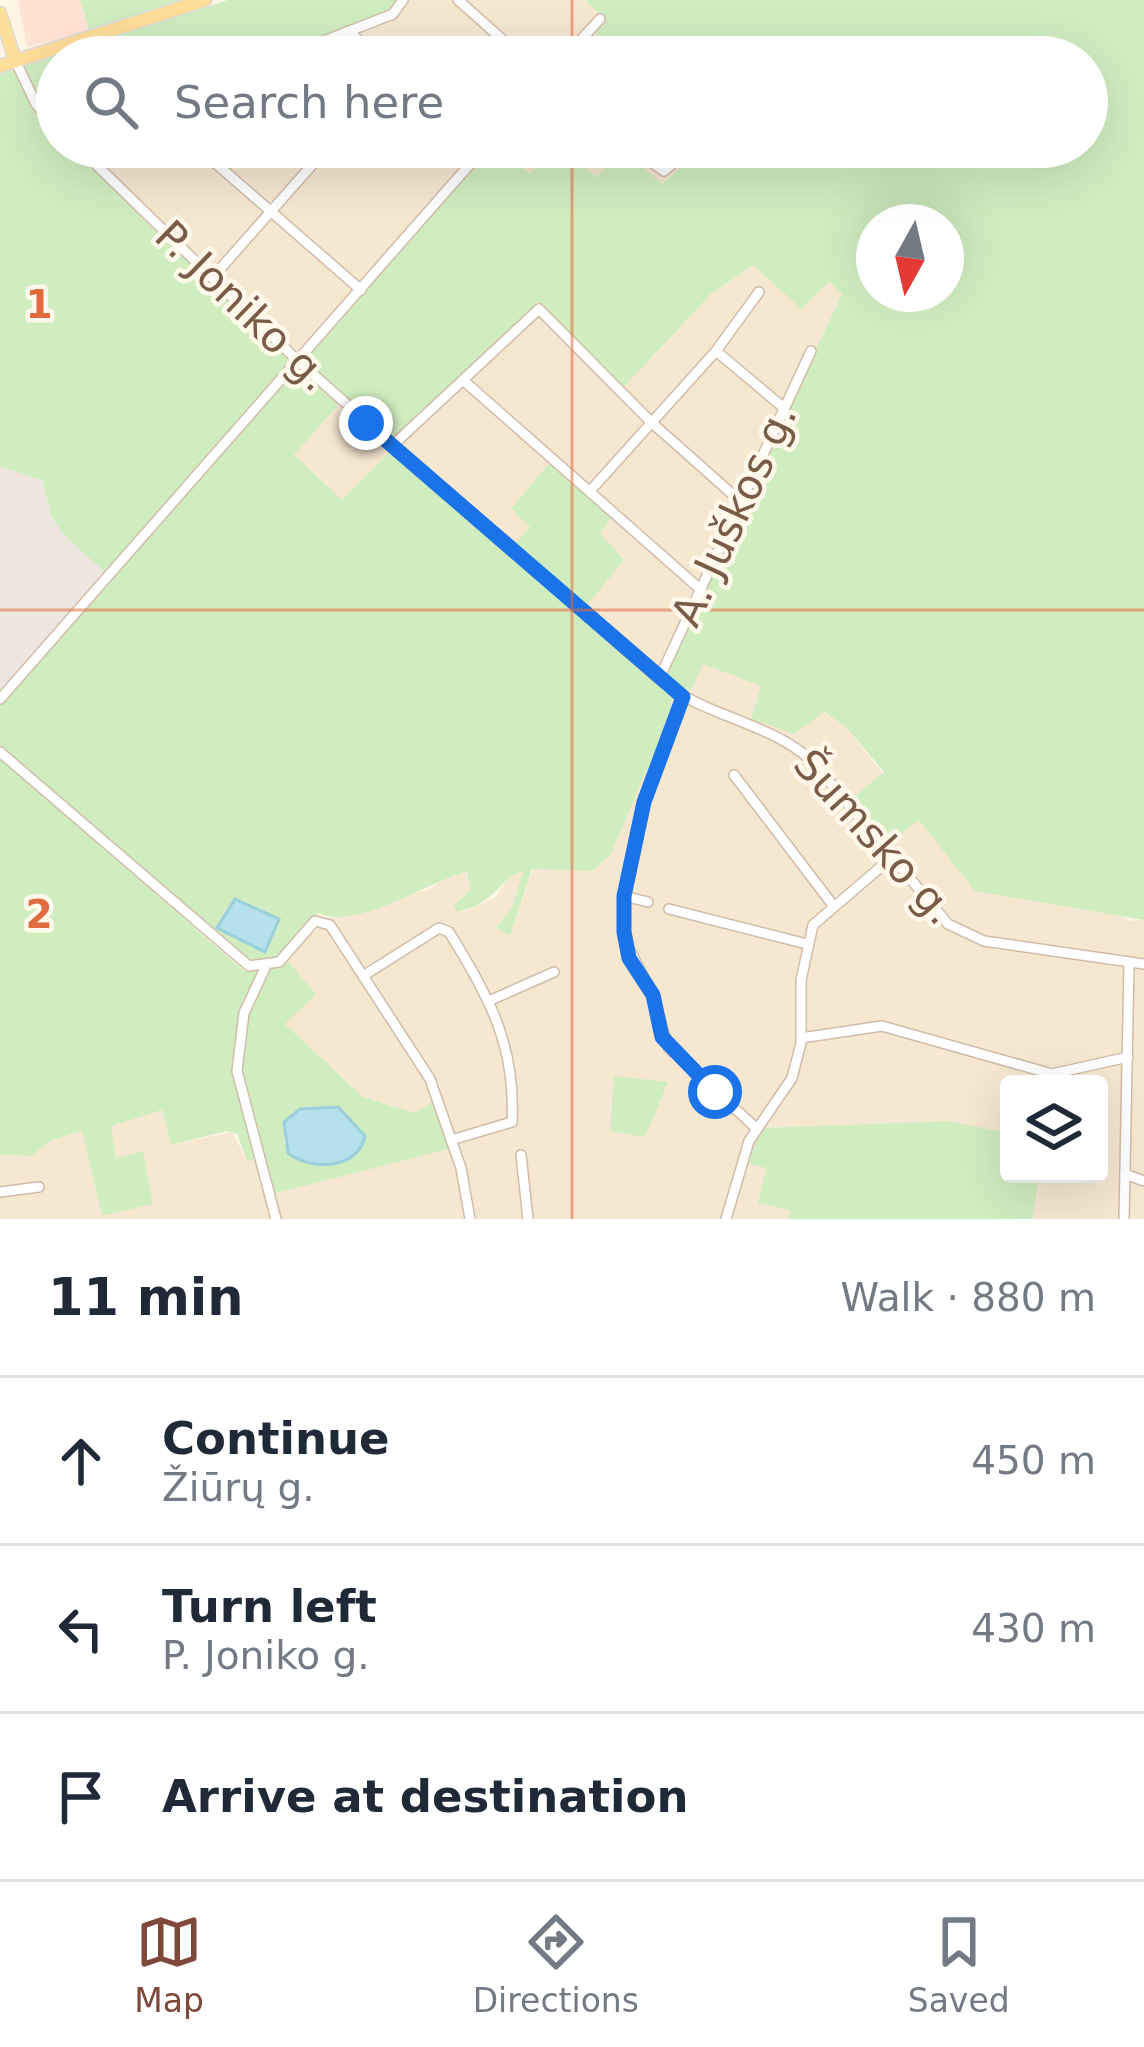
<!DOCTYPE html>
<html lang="en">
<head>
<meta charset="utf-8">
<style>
  body { margin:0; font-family:"DejaVu Sans",sans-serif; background:#f2f2f3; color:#1f2937 }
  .controls { position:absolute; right:36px; bottom:36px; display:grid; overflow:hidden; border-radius:12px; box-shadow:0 12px 48px #0002 }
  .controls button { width:108px; height:108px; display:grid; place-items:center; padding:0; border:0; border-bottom:3px solid #e0e1e3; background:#fff; color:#1f2937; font:60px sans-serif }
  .compass { position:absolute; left:856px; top:204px; width:108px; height:108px; border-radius:50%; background:#fff; box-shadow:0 12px 48px #0002; rotate:188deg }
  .stop { position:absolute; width:36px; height:36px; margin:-27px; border:9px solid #1a73e8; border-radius:50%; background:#fff }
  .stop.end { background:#1a73e8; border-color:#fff; box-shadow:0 3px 12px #0008 }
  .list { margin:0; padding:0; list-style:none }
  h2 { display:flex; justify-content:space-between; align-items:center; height:156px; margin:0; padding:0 48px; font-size:51px }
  h2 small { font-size:39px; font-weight:400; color:#747a83 }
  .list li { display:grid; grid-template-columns:78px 1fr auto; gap:36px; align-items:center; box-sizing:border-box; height:168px; padding:0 48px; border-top:3px solid #e0e1e3 }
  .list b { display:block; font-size:45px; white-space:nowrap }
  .list p { margin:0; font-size:39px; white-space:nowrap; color:#747a83 }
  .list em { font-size:39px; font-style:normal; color:#747a83 }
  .icon { flex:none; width:66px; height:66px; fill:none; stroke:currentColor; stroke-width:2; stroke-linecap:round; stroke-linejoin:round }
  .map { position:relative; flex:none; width:1144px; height:1219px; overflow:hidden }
  .search { position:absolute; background:#fff; box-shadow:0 12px 48px #0002; left:36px; right:36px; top:36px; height:132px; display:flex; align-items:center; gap:30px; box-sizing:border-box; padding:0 42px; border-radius:66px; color:#747a83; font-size:45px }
  .sheet { height:660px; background:#fff }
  nav { display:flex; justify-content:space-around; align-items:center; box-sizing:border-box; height:168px; border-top:3px solid #e0e1e3; background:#fff; font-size:33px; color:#747a83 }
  nav a { display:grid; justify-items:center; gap:6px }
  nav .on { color:#7e483a }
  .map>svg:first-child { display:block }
  .residential { fill:#f6e7d1 }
  .commercial { fill:#ffe4d6 }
  .industrial { fill:#ede6de }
  .green { fill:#d0edc0; fill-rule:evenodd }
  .water { fill:#b6e0ea; stroke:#9bcfdc; stroke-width:3 }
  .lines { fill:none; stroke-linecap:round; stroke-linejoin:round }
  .minor-casing { stroke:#d0bca9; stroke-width:12 }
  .major-casing { stroke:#dfd8d3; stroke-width:15 }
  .minor { stroke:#fff; stroke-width:9 }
  .major { stroke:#ffde99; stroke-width:12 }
  .route { stroke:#1a73e8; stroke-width:15 }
  .grid { fill:none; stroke:#e16b3f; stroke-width:3; stroke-opacity:0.55 }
  .labels { text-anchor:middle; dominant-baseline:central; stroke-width:9; stroke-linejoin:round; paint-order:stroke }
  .street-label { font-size:42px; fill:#795b47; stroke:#fff8eb }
  .grid-label { font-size:39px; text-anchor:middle; font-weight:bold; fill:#e16b3f; stroke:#fff8eb; stroke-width:9; stroke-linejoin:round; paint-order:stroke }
</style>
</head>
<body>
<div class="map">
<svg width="1144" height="1219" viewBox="0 0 1144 1219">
  <rect width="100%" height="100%" fill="#fef5e3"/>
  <g class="residential">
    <polygon points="401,0 585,0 604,19 603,57 277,57 391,11"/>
    <polygon points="70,147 491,147 297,368"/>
    <polygon points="497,147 553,147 530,173"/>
    <polygon points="558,147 701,147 662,184 597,177"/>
    <polygon points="754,264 829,282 842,294 657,684 579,615 600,532 612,517 512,509 530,527 508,552 393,450 342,501 294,455 343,400 392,442 538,302 624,387 710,295"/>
    <polygon points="702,663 761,686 751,718 823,712 846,727 919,820 1131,921 1144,920 1144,1219 1033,1219 1036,1174 1099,1174 1099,1084 1009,1084 1009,1133 949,1121 761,1128 747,1162 767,1167 791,1210 789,1219 0,1219 0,1155 32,1156 49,1141 82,1131 102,1216 142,1151 116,1158 111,1125 163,1110 172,1145 232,1132 247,1161 415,1113 363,1097 284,1023 316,994 287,960 327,918 431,889 445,876 468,871 470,890 458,900 463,912 496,897 508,878 523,871 512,908 496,927 510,936 533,869 592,871 611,854 672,711 671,702"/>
  </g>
  <polygon class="commercial" points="18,0 80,0 89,31 27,47"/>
  <polygon class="industrial" points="0,466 43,481 51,517 112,579 0,706"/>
  <g class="green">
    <polygon points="80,0 185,0 89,31"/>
    <path d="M228 0H401L391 11 277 57H57V147H70L297 368 491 147 530 173 558 147 597 177 623 149 662 184 702 147H1087V57H603L596 33 604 19 585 0H1144V920L975 891 919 820 885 847 849 801 884 772 846 727 824 712 794 734 751 719 761 686 703 664 691 689 678 691 671 702 672 711 611 854 592 871 532 869 510 936 496 927 512 908 523 871C498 879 496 904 457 912L454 905 470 890 467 872C433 878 357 932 318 913 292 935 284 971 245 960L0 748V706L112 579 62 533 51 516 43 481 0 466V74ZM874 222H946V294H874ZM753 265 801 309 829 282 842 294 657 684 579 615 624 560 600 533 613 516 551 461 511 509 530 527 508 552 392 450 342 500 294 455 343 400 391 443 538 302 624 387 710 295Z"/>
    <path d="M0 758 243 970 263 972 287 960 316 994 285 1024 363 1097 415 1113 435 1100 449 1149 272 1194 262 1158 247 1161 237 1134 227 1131 171 1145 162 1110 111 1126 116 1158 143 1151 153 1204 102 1216 82 1131 49 1141 32 1156 0 1155ZM338 1107 361 1132 348 1161 314 1164 284 1143V1122L300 1109Z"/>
    <polygon points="614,1076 668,1082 645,1137 610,1131"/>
    <polygon points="949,1121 1009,1133 1009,1174 1036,1174 1038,1179 1033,1219 789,1219 790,1210 758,1203 766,1168 747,1163 761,1128"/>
  </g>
  <g class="water">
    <polygon points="235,899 279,919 265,952 217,928"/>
    <path d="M338 1107 365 1136C358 1170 311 1171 288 1153L284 1122 300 1109Z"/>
  </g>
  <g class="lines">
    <defs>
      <g id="minor">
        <polyline points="458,0 522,57"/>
        <polyline points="348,31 378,57"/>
        <polyline points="283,57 393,14 403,0"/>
        <polyline points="565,57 600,19"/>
        <polyline points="15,60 36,104 57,128"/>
        <path d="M78 147 298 361 659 679C704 717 768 721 812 761L948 924 984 941 1144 964"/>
        <polyline points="197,147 361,290"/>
        <polyline points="630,147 664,171 693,147"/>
        <polyline points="212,278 328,147"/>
        <polyline points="716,351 784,408"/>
        <polyline points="463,380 700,589"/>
        <polyline points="392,446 539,309 651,422 740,501"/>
        <polyline points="590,491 716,351 759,292"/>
        <polyline points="659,679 811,351"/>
        <polyline points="683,697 644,802 624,896 625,941 653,995 668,1047 756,1128"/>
        <polyline points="0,699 485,147"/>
        <polyline points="0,752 249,966 279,962 315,921 330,925 430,1079 461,1168 470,1219"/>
        <polyline points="734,775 832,904"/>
        <polyline points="624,896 648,902"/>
        <polyline points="669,909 807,944"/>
        <polyline points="265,968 244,1013 237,1071 276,1219"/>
        <path d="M363 976 439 928 449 932C489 996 516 1046 512 1122L451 1140"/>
        <polyline points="491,1000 554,972"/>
        <polyline points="801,1038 882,1026 1052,1074 1128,1057"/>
        <polyline points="521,1155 528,1219"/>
        <polyline points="1125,1174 1144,1181"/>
        <polyline points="0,1192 39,1187"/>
        <polyline points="726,1219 749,1141 792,1078 801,1043 801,980 813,925 890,859"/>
        <polyline points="1124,1219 1129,965"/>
      </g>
      <g id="major">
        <polyline points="0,13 15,60"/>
        <polyline points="0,66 205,0"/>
      </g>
    </defs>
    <use href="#minor" class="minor-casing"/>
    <use href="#major" class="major-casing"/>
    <use href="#minor" class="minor"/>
    <use href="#major" class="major"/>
  </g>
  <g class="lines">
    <polyline class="route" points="366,423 683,697 644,802 624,896 624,932 629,958 653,995 662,1037 715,1092"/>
  </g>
  <path class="grid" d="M572 0V57M572 147V1219M0 610H1144"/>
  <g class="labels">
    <g class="street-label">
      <text transform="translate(243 306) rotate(44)">P. Joniko g.</text>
      <text transform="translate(734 515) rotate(-65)">A. Juškos g.</text>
      <text transform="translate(875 837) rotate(48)">Šumsko g.</text>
    </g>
  </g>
  <g class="grid-label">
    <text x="39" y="318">1</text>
    <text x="39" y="928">2</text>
  </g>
</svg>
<div class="controls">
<button><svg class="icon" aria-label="layers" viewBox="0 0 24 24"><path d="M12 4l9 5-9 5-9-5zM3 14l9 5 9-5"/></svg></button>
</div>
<svg class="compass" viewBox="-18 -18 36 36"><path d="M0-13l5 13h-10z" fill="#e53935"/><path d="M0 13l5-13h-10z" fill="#747a83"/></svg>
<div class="stop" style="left:715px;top:1092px"></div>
<div class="stop end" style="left:366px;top:423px"></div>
<div class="search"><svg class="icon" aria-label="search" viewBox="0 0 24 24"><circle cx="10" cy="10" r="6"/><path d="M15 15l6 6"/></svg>Search here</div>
</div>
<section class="sheet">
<h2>11 min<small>Walk · 880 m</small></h2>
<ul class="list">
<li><svg class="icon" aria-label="ahead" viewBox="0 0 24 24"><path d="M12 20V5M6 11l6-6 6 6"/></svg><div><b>Continue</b><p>Žiūrų g.</p></div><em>450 m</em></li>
<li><svg class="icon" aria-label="left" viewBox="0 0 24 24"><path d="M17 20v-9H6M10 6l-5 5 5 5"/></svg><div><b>Turn left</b><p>P. Joniko g.</p></div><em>430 m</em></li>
<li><svg class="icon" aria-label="arrive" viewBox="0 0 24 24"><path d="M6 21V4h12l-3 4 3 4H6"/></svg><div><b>Arrive at destination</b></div></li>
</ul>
</section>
<nav>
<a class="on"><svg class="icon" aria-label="map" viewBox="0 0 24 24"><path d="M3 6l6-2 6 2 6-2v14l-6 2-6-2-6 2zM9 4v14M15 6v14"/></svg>Map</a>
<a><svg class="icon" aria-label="directions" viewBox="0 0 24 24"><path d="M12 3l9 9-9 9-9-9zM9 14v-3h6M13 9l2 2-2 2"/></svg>Directions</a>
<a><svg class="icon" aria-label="saved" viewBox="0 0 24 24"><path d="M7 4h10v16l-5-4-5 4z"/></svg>Saved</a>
</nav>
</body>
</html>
